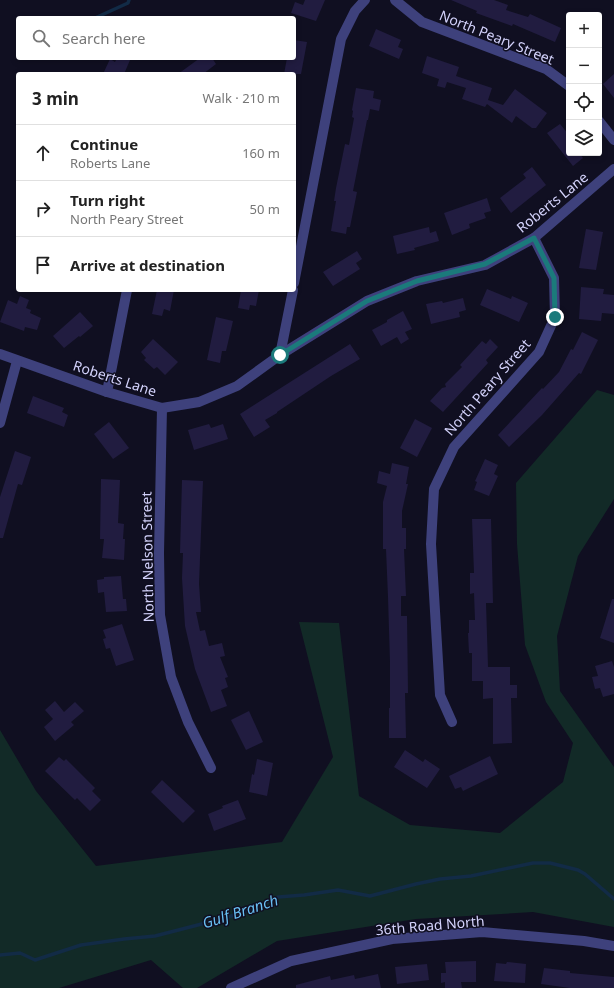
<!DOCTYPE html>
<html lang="en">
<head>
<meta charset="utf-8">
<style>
  body { margin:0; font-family:"Noto Sans",sans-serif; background:#f2f2f2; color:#222 }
  .controls { position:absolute; right:12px; top:12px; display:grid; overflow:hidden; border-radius:4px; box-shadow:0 2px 6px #0003 }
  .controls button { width:36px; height:36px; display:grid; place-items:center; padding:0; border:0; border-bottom:1px solid #e0e0e0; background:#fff; color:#222; font:20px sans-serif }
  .stop { position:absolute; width:12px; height:12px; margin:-9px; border:3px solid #1b7a7b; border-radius:50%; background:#fff }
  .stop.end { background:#1b7a7b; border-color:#fff; box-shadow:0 1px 4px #0008 }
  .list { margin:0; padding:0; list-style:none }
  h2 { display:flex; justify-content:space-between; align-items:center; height:52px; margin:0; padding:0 16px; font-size:17px }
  h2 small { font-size:13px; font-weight:400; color:#767676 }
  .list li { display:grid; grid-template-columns:26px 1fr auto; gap:12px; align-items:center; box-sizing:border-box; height:56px; padding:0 16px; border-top:1px solid #e0e0e0 }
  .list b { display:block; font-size:15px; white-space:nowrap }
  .list p { margin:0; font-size:13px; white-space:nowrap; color:#767676 }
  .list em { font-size:13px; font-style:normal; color:#767676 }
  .icon { flex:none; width:22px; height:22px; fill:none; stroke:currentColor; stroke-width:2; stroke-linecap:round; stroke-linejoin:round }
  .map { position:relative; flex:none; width:614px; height:988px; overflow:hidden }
  .search { position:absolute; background:#fff; box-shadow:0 2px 6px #0003; left:16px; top:16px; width:280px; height:44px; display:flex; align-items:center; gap:10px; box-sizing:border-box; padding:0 14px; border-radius:4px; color:#767676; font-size:15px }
  .panel { position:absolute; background:#fff; box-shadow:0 2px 6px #0003; left:16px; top:72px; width:280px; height:220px; border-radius:4px }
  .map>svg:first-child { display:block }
  .green { fill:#122a27 }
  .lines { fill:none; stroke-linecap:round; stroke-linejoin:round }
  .stream { stroke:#122b46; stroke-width:3.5 }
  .building { fill:#211c40 }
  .street { stroke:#3e417c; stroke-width:10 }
  .route { stroke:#1b7a7b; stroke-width:5 }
  .labels { text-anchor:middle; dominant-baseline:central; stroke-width:3; stroke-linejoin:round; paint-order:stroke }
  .street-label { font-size:14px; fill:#d3d2fb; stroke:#100f21 }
  .water-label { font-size:15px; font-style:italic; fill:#68bff3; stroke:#100f21 }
</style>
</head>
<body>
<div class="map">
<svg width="614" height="988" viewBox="0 0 614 988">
  <rect width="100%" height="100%" fill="#100f21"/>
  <polygon class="green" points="597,390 614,395 614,499 578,556 557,636 560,691 614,767 614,927 533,912 416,919 277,941 197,988 183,988 151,960 59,988 0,988 0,730 36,791 96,866 282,842 333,757 299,622 339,623 359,796 410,825 500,833 563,782 573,743 546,702 525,645 517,544 516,483"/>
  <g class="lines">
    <g class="stream">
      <polyline points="95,18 128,3 129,0"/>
      <polyline points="0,955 20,953 35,960 81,945 124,939 155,936 225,918 253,909 278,897 304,895 338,890 370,896 416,884 440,879 471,876 533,863 550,863 578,870 585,874 614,899"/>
    </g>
  </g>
  <g class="building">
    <polygon points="305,0 325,0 316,21 291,13 295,2 303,5"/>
    <polygon points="451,0 494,0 508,5 506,10 528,17 530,14 561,28 555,42 513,24 512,26 476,13 477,11"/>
    <polygon points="376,29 401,40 398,47 403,49 399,59 369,46"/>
    <polygon points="294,40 307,42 301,74 284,74 287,58 294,58"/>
    <polygon points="427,56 459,67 456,76 492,88 488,100 503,105 515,89 547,113 536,128 532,128 516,116 512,123 487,104 485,107 462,99 466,88 447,82 445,88 437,86 439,79 422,73"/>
    <polygon points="117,58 125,58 130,60 124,74 103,74 110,59 115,62"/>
    <polygon points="200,58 212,58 216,64 203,74 178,74"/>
    <polygon points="614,74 614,98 603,84"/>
    <polygon points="356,88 374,91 373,98 381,100 379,111 370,109 368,120 367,120 353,191 357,192 350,227 347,227 346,234 331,231 336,201 334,201 336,188 345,144 349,145 354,118 352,117 353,111 352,110"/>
    <polygon points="560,124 569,135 569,153 579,153 583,158 573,166 547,133"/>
    <polygon points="532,167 546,185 511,213 500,198 526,178 523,174"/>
    <polygon points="487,198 491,211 484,213 486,218 469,224 470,228 452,235 444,213"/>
    <polygon points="429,227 430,233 436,231 439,241 414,248 415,250 397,254 393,236"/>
    <polygon points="586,229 603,232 596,270 579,268"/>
    <polygon points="357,251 362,259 356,263 360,269 333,286 323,272"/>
    <polygon points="581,287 604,289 603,294 614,295 614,314 602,313 601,321 579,319"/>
    <polygon points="487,289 511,299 512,296 528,303 519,322 480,305"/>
    <polygon points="157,290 174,290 170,311 164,309 162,316 152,314"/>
    <polygon points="241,290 259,290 256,306 250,305 249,310 238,308"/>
    <polygon points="20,296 29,300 26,308 31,310 30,313 41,318 37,330 25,327 24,331 0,322 8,300 17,304"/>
    <polygon points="463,298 466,310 459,312 460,317 431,324 426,304 442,301 443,303"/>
    <polygon points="403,311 412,329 405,332 409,339 401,344 397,337 381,346 372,330 387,322 387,320"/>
    <polygon points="80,312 93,326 80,337 79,336 64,348 53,336"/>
    <polygon points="216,317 233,321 226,351 222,351 220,363 207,360"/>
    <polygon points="582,332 598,340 581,374 579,373 542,415 509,447 498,435 542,388 543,389 559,372 571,349 573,350"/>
    <polygon points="153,339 178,362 165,375 157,367 154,369 144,360 146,358 141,352"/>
    <polygon points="490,339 498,347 486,360 488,363 443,412 430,401 442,388 446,387 445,384 462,367 460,365 482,341 486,344"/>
    <polygon points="350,344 360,359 331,376 277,412 277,413 265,420 270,427 254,437 240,414"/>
    <polygon points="33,396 64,408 62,412 68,415 64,427 27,413"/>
    <polygon points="415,419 432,428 417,457 400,448"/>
    <polygon points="109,422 129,448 113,459 94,434"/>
    <polygon points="209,424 211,428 223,424 228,439 194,450 188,430"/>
    <polygon points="15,451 31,457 22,485 18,484 3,538 0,538 0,497"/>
    <polygon points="485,459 498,465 494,474 498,476 489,496 474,490 477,482 475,481"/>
    <polygon points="392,463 409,467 406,484 408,484 402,511 402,528 406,528 406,549 404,549 406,596 401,596 401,616 407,616 408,693 405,693 406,738 389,738 389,708 390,708 390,662 388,597 386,549 383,549 383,502 387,486 377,483 379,471 390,474"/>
    <polygon points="101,479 120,480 118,523 124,524 123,539 125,539 124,560 102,558 104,539 100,539"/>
    <polygon points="182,480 203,481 199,584 201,612 196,612 200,631 205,630 209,646 222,643 225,656 220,657 228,677 225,678 228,687 221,690 227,706 211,712 195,669 185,626 182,578 183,553 180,553"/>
    <polygon points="472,519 491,519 493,603 486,603 488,667 510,667 510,685 517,685 517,698 511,698 512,743 493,744 493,698 483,699 483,681 472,681 472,653 469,653 468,633 469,633 469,620 475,620 474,593 470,594 470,573 474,573"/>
    <polygon points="121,576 123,599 126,599 127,611 106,612 104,592 98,593 97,580 104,579 104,577"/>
    <polygon points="612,599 614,599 614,643 600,638"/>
    <polygon points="122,624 134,660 116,666 110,648 106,649 103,639 106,638 103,630"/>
    <polygon points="612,661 614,667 614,694 603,697 600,688 595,689 592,677 598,676 595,666"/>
    <polygon points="55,701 64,712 75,702 84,711 71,722 74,725 55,741 44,727 53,719 45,710"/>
    <polygon points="249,711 263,742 246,750 231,720"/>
    <polygon points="405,750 423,762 425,759 440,769 427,788 394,767"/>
    <polygon points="490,756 498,774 463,791 461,787 455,789 449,776"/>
    <polygon points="59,757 64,761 66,759 95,788 92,791 101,800 90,811 77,798 75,800 45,771"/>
    <polygon points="257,759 273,763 267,796 249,792 252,774 254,775"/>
    <polygon points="162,780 195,811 183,823 151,792"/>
    <polygon points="238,800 246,819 214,831 208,814 223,808 222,806"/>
    <polygon points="476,961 476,982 461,982 462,988 445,988 445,982 441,983 441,973 446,973 445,962"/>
    <polygon points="507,962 526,964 525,983 494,981 496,963 506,964"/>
    <polygon points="427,964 429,980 397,984 395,967"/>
    <polygon points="544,968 570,971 570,973 614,977 614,988 570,988 541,984"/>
    <polygon points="378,974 381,988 296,988 296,985 330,976 331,980 354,975 355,979"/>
  </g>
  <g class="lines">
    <g class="street">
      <polyline points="395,0 422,22 546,69 569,86"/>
      <polyline points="599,121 614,140"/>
      <polyline points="294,283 341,39 355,11 365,0"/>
      <polyline points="0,354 107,392 162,408 199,402 237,386 280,355 367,301 417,281 485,265 534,238 614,169"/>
      <polyline points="280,355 293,290"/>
      <polyline points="107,392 127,290"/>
      <polyline points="162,408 159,553 160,615 171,677 188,722 211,768"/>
      <polyline points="0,423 17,361"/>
      <polyline points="452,722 440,695 431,544 434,489 454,447 539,352 555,317 554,278 534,238"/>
      <polyline points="231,988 291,961 392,939 482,932 584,941 614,946"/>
    </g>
  </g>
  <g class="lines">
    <polyline class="route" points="280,355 367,301 417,281 485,264 534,238 554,278 555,317"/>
  </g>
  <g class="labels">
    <g class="street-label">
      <text transform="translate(497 37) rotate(22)">North Peary Street</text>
      <text transform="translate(552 202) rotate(-39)">Roberts Lane</text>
      <text transform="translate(115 378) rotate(18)">Roberts Lane</text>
      <text transform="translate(487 387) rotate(-49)">North Peary Street</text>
      <text transform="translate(147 557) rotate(-91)">North Nelson Street</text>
      <text transform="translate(430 925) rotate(-5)">36th Road North</text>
    </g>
    <g class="water-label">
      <text transform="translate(240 911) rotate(-18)">Gulf Branch</text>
    </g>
  </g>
</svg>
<div class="controls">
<button>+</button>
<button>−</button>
<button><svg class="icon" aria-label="locate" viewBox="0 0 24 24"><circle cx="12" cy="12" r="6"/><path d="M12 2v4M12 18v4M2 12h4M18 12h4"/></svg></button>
<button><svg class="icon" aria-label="layers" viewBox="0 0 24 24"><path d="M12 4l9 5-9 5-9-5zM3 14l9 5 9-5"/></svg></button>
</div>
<div class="stop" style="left:280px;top:355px"></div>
<div class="stop end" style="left:555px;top:317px"></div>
<div class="search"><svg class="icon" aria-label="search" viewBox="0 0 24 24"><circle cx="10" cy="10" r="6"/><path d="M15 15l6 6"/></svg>Search here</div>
<section class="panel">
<h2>3 min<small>Walk · 210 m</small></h2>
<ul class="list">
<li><svg class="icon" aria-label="ahead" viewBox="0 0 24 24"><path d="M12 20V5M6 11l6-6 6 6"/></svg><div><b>Continue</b><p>Roberts Lane</p></div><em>160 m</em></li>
<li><svg class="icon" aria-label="right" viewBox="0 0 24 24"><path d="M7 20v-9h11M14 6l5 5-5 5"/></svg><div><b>Turn right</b><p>North Peary Street</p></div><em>50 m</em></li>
<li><svg class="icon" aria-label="arrive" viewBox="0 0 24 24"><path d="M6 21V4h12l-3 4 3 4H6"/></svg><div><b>Arrive at destination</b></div></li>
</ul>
</section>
</div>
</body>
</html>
